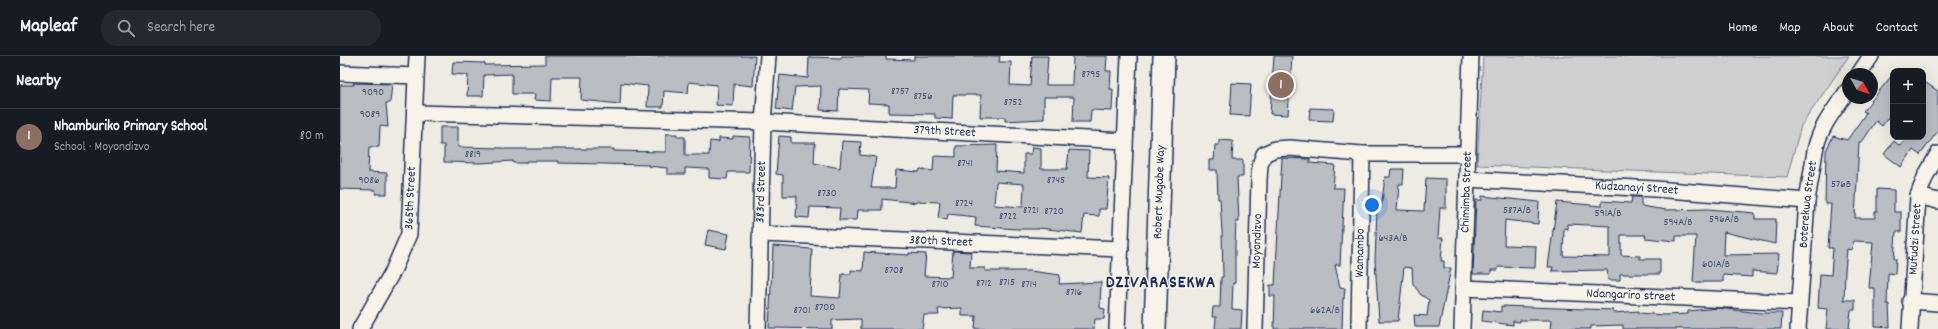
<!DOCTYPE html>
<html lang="en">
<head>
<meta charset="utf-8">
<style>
  body { margin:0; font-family:Dekko,sans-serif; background:#242831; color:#f1f3f6 }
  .controls { position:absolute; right:12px; top:12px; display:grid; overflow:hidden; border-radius:8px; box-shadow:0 4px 16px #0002 }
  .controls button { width:36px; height:36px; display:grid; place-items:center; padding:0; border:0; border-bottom:1px solid #363941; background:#171b24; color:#f1f3f6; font:20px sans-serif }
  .compass { position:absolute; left:1502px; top:12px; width:36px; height:36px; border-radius:50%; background:#171b24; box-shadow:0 4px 16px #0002; rotate:129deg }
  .you { position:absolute; left:1032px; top:149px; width:14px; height:14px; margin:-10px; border:3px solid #fff; border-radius:50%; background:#1a73e8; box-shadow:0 0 0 6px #1a73e833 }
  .badge { display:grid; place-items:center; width:26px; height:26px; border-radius:50%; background:#1f6fb2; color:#fff; font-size:13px; font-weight:700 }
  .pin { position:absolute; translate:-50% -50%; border:2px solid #fff; box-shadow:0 1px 4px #0006 }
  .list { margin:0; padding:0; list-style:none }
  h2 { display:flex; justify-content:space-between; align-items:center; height:52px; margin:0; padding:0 16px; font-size:17px }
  h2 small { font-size:13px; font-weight:400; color:#9ea1a6 }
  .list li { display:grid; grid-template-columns:26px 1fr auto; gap:12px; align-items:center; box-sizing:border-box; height:56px; padding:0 16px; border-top:1px solid #363941 }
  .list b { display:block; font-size:15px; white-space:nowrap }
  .list p { margin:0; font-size:13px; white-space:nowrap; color:#9ea1a6 }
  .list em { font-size:13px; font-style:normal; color:#9ea1a6 }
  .icon { flex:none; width:22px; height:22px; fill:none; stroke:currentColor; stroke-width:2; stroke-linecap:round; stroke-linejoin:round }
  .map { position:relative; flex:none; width:1598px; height:273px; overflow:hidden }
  header { display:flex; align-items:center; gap:24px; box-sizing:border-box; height:56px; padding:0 20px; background:#171b24; border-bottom:1px solid #363941 }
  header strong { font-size:19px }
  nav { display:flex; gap:22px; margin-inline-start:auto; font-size:14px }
  .search { width:280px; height:36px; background:#242831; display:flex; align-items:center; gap:10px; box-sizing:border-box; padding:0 14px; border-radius:16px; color:#9ea1a6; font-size:15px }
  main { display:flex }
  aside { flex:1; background:#171b24 }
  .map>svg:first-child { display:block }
  .green { fill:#cfcfcf; stroke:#757f96 }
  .building { fill:#babdc2; stroke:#1b2f5e; fill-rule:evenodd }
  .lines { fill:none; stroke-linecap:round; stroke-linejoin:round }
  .street-casing { stroke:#1b2f5e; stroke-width:18 }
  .secondary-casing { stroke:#1b2f5e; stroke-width:24 }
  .street { stroke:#f7f3e8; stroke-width:15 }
  .secondary { stroke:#f7f3e8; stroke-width:21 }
  .labels { text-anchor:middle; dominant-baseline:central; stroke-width:3; stroke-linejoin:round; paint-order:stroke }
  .number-label { font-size:11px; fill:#435277 }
  .street-label { font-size:13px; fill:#1b2f5e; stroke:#f7f3e8 }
  .district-label { font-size:17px; font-weight:bold; letter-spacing:1px; fill:#1b2f5e; stroke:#f7f3e8 }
</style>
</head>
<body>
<header>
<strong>Mapleaf</strong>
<div class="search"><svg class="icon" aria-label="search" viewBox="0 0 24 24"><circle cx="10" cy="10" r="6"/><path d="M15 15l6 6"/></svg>Search here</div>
<nav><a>Home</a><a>Map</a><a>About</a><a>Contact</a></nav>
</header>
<main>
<aside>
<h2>Nearby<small></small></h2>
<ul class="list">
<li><span class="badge" style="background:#8d6e63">1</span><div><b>Nhamburiko Primary School</b><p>School · Moyondizvo</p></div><em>80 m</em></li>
</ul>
</aside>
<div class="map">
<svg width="1598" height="273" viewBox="0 0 1598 273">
  <rect width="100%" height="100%" fill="#eeebe2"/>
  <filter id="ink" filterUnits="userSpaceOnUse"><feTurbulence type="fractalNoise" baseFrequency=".025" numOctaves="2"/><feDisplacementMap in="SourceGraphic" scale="8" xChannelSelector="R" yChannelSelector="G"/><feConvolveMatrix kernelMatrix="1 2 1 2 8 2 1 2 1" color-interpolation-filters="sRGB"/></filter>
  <g filter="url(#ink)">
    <polygon class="green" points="1143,0 1509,0 1461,70 1447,121 1137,109"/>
    <g class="building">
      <polygon points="205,0 415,0 413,30 394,28 393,50 376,49 377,29 349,26 348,37 324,35 323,51 307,51 308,30 281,27 280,48 241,44 242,21 212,21 211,45 194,44 195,38 172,38 172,18 144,19 143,40 127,40 128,19 112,18 113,6 145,7 145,9 205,8"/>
      <polygon points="502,0 546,0 546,3 574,4 574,0 660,0 659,6 671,6 670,29 690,30 692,0 708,0 706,29 732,29 733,0 767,0 766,15 771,15 770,33 773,33 772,55 751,54 750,66 733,66 734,41 704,41 704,63 665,65 665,61 640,61 641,39 613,39 612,63 595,62 595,58 549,57 549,48 528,47 529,34 499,33 498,55 480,54 481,30 455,31 452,55 436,53 440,19 468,22 469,1 501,2"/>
      <polygon points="934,0 952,0 948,59 930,58"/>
      <polygon points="1553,18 1553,55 1542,70 1536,65 1522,86 1519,86 1515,162 1535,162 1535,156 1537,156 1537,133 1554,134 1554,156 1561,156 1561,176 1556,176 1554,203 1556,203 1555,218 1548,217 1547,248 1549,248 1550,271 1535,270 1535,232 1529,232 1533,186 1513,185 1512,194 1507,193 1505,215 1504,244 1515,244 1515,254 1511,254 1509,273 1486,273 1488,253 1478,252 1480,218 1491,219 1493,192 1488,192 1491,148 1485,148 1486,95 1493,80 1507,84 1526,57 1523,55"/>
      <polygon points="1583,25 1598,35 1598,75 1580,99 1573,94 1561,111 1544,98 1554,85 1560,90 1567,81 1583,81"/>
      <polygon points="13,27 52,28 50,47 46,47 48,71 40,70 39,91 29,91 28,116 47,117 47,138 35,138 36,134 0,133 0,29 14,29"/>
      <polygon points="892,27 911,28 909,60 890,59"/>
      <polygon points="970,52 994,53 993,65 969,64"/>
      <polygon points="100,71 118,71 118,91 163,92 163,93 274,93 274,95 326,96 326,78 337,78 337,81 345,81 345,99 369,99 370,85 379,86 379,82 393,83 393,80 410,81 409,116 388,116 387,123 369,122 369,113 345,112 345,118 327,118 327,112 308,110 309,109 218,107 218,105 186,105 186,107 173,107 173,105 140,107 104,106 104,89 100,89"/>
      <path d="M439 80 451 81V87H475L474 107 500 112 502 85 521 86 520 99 536 101 531 132H555L556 114 579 116 580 113 593 115 594 100 616 101V90L657 89 656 115 684 117V98H691L692 91 701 92V113H727L729 94 749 95 748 121 769 122 766 153H759V160L744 159 742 177 699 172V173H677L635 170 636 161 608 158 607 164 598 162 600 146 577 145V147L542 143V154H518L517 164H499L500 152 470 151 469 162 456 161 457 140H443V119L436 118ZM656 126 684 128 683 151 654 149Z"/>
      <polygon points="879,84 893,85 892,104 903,104 903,121 897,121 899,166 896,166 895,190 895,227 893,227 892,253 902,254 901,273 875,273 876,261 872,261 873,251 880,251 881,221 883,221 882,176 880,143 878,143 877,114 869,114 869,104 874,104 875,89 879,89"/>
      <polygon points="942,102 970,103 970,107 995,109 993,132 1004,132 1000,209 995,209 1000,231 1005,232 1004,243 1003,242 1002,273 934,273 935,240 930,240 930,229 935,229"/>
      <polygon points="1051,113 1064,113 1063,128 1059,128 1057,154 1084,155 1086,122 1106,123 1106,152 1100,152 1098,182 1103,182 1101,205 1104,205 1104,212 1111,212 1099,271 1075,271 1074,259 1087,260 1089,244 1081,239 1073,228 1072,212 1064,211 1058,265 1039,265 1035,205 1037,153 1041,153 1045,121 1050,121"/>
      <polygon points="1142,140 1199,146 1198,168 1165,164 1164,189 1196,190 1195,212 1158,211 1158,214 1151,214 1151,218 1133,218 1136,144 1142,144"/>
      <path d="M1292 141H1301V150L1326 154 1368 153 1415 157V163H1436L1435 188 1384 176 1383 199 1439 198 1437 217 1412 215V221L1383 219V226H1353L1356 180H1336V185L1305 182 1306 179H1281V199L1300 200V203H1320V218H1280V224H1268L1267 214 1212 215 1213 211H1208L1217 146 1262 150V145L1291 147ZM1228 168 1270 170V201L1223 200 1224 172 1228 173Z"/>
      <polygon points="368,174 389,178 386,193 365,189"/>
      <polygon points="433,190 472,193 470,240 500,242 502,218 511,218 511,214 523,215 524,196 569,199 569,197 586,198 584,220 611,221 613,195 631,196 630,212 645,212 645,215 690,215 720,219 719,228 761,226 760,252 765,253 764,263 755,263 754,273 635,273 636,260 622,260 622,252 598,253 599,259 584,259 582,273 521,273 521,263 492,264 492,273 429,272"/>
      <polygon points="1161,250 1273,254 1273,257 1299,255 1299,257 1324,259 1348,258 1348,255 1378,252 1420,257 1442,257 1441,273 1283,273 1283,269 1251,270 1251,273 1211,273 1212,264 1180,264 1180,266 1173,265 1173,269 1142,265 1143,254 1161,256"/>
    </g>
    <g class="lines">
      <defs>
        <g id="street">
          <polyline points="0,17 76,20"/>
          <polyline points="1519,18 1531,0"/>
          <path id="s1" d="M75 57 423 66 785 85"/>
          <path id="s2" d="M1127 123 1315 133 1467 145"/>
          <polyline points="1578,140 1598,145"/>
          <path id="s3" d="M421 178 781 193"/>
          <path id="s4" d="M1123 232 1459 247"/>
          <polyline points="1570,245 1598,247"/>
          <path id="s5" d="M20 273 53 215 69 178 77 0"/>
          <path id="s6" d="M418 273 423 66 428 0"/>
          <polyline points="777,273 789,0"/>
          <path id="s7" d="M915 273 919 123 920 109 924 98 935 93 949 92 1022 98H1127"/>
          <path id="s8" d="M1019 273 1022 98"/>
          <path id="s9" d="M1122 273 1131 0"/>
          <path id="s10" d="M1458 273 1467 145 1475 95C1479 72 1495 53 1508 34"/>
          <path id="s11" d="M1570 273 1578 140 1586 119 1598 98"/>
        </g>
        <g id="secondary">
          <path id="s12" d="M815 273 824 0"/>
        </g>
      </defs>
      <use href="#street" class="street-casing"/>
      <use href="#secondary" class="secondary-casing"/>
      <use href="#street" class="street"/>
      <use href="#secondary" class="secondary"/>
    </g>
  </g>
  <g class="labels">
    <g class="number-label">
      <text x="751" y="19">8795</text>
      <text x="560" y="36">8757</text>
      <text x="33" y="37">9090</text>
      <text x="583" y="41">8756</text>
      <text x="673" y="47">8752</text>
      <text x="30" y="59">9089</text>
      <text x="133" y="99">8819</text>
      <text x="625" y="108">8741</text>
      <text x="29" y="125">9086</text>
      <text x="716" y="125">8745</text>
      <text x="1501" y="129">576B</text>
      <text x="487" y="138">8730</text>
      <text x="624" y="148">8724</text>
      <text x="691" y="155">8721</text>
      <text x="1177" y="155">587A/B</text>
      <text x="714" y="156">8720</text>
      <text x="1268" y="158">591A/B</text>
      <text x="668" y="161">8722</text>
      <text x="1384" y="164">596A/B</text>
      <text x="1338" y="167">594A/B</text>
      <text x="1053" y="183">643A/B</text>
      <text x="1376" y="209">601A/B</text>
      <text x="554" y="215">8708</text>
      <text x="667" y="227">8715</text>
      <text x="644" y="228">8712</text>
      <text x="600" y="229">8710</text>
      <text x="689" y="229">8714</text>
      <text x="734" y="237">8716</text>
      <text x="485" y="252">8700</text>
      <text x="462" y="255">8701</text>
      <text x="985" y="255">662A/B</text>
    </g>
    <g class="street-label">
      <text stroke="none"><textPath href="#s1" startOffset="530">379th Street</textPath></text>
      <text stroke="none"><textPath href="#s2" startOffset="170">Kudzanayi Street</textPath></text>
      <text stroke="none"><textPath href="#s6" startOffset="137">383rd Street</textPath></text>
      <text stroke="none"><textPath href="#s12" startOffset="137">Robert Mugabe Way</textPath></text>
      <text stroke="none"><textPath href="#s9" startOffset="137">Chimimba Street</textPath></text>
      <text stroke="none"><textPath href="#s5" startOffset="143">365th Street</textPath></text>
      <text stroke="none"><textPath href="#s10" startOffset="125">Boterekwa Street</textPath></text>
      <text stroke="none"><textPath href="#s11" startOffset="90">Mufudzi Street</textPath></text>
      <text stroke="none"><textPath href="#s7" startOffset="88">Moyondizvo</textPath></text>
      <text stroke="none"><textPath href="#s3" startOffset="180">380th Street</textPath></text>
      <text stroke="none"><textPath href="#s8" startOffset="76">Wamambo</textPath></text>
      <text stroke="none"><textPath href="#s4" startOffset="168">Ndangariro street</textPath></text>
    </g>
    <g class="district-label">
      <text x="821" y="228">DZIVARASEKWA</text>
    </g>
  </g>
</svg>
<div class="controls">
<button>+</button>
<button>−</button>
</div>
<svg class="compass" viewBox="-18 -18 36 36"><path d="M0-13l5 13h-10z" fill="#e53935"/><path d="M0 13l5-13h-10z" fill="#9ea1a6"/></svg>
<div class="you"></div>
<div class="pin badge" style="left:941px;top:29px;background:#8d6e63">1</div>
</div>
</main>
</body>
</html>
